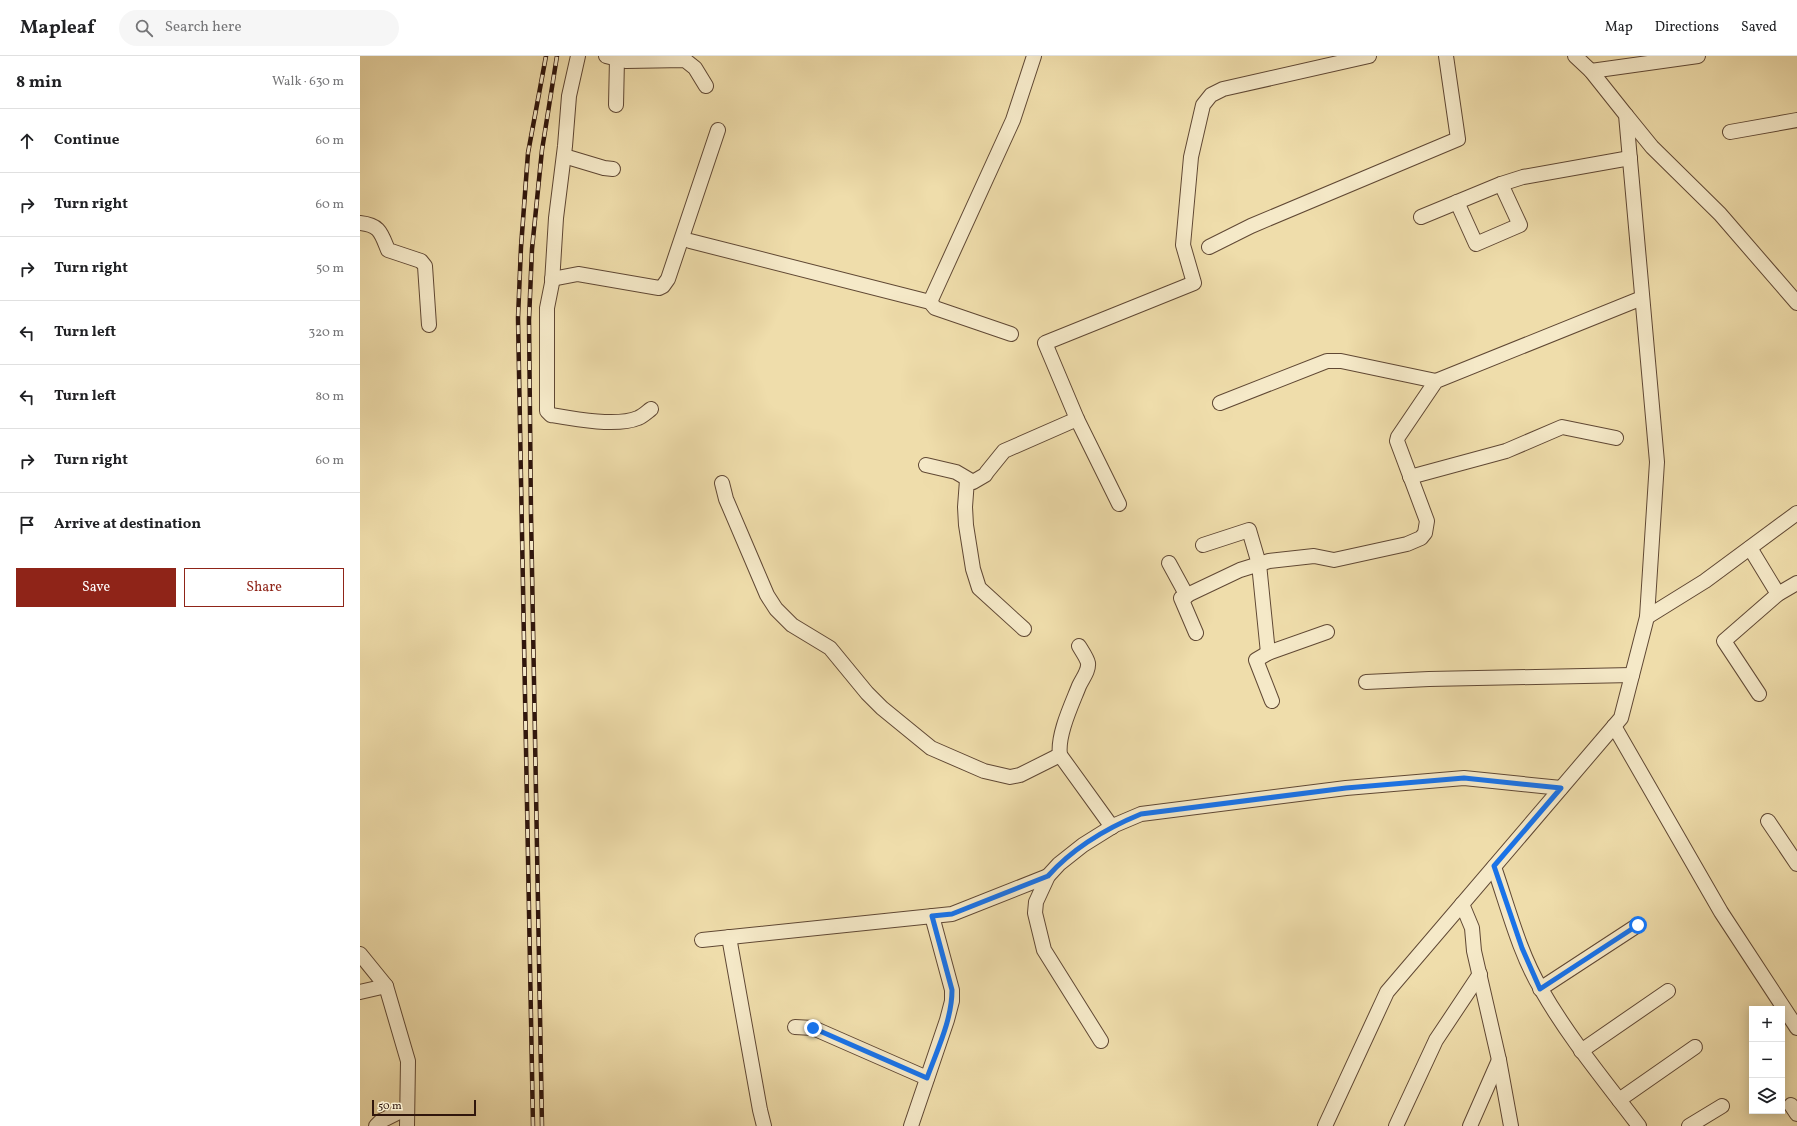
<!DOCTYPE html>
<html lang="en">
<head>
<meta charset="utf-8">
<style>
  body { margin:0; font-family:Vollkorn,serif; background:#f6f6f6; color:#202124 }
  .controls { position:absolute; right:12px; bottom:12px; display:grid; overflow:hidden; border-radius:0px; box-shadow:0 2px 10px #0003 }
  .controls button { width:36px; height:36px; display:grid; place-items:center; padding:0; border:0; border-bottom:1px solid #e0e0e0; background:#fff; color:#202124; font:20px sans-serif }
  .scale { position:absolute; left:12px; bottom:10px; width:104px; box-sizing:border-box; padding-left:4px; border:2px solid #30160c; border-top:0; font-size:11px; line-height:14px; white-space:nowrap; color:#30160c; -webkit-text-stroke:3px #f5e9c8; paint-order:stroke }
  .stop { position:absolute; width:12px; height:12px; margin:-9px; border:3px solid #1a73e8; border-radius:50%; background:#fff }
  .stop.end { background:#1a73e8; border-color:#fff; box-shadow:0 1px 4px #0008 }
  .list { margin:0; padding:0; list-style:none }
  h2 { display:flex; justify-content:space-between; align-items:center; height:52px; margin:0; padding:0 16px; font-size:17px }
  h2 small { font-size:13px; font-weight:400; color:#757577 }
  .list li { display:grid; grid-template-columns:26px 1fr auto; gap:12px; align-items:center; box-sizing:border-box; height:64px; padding:0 16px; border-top:1px solid #e0e0e0 }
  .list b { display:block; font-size:15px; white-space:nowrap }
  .list em { font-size:13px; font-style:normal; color:#757577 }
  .actions { display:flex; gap:8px; padding:12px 16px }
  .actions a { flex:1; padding:9px 0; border:1px solid #8f2418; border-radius:0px; text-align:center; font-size:14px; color:#8f2418 }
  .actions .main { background:#8f2418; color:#fff }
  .icon { flex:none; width:22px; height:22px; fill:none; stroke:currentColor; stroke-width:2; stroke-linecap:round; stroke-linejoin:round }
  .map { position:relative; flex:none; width:1437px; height:1070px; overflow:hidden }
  header { display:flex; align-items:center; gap:24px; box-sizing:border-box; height:56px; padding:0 20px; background:#fff; border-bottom:1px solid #e0e0e0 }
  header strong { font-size:19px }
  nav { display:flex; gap:22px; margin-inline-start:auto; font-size:14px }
  .search { width:280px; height:36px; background:#f6f6f6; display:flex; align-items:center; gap:10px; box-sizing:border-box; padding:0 14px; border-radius:22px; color:#757577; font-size:15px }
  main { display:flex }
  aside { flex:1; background:#fff }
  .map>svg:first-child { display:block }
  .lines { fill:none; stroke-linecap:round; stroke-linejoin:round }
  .minor-casing { stroke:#604834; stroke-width:16 }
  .minor { stroke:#f5e9c8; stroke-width:14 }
  .rail-casing { stroke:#30160c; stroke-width:4.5 }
  .rail { stroke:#f5e9c8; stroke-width:3; stroke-dasharray:9; stroke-linecap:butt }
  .route { stroke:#1a73e8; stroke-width:5 }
</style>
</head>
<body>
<header>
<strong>Mapleaf</strong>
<div class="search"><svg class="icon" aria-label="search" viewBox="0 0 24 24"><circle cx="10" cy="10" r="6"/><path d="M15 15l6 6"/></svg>Search here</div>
<nav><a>Map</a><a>Directions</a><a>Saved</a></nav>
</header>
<main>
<aside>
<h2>8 min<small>Walk · 630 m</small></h2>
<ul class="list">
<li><svg class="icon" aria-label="ahead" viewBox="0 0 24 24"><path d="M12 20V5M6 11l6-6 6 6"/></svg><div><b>Continue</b></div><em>60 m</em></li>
<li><svg class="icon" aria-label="right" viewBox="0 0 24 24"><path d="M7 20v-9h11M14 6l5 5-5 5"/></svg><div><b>Turn right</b></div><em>60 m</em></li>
<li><svg class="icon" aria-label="right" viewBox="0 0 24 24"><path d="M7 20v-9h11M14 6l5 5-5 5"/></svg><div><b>Turn right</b></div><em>50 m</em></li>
<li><svg class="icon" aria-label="left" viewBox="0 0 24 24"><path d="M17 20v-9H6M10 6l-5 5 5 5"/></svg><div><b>Turn left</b></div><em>320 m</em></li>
<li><svg class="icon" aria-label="left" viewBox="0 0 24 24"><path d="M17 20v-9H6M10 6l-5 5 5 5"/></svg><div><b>Turn left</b></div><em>80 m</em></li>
<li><svg class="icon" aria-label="right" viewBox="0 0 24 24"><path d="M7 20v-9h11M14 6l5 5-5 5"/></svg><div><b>Turn right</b></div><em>60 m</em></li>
<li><svg class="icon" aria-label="arrive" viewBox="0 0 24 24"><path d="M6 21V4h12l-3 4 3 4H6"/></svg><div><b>Arrive at destination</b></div></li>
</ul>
<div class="actions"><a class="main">Save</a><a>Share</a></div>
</aside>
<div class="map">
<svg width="1437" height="1070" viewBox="0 0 1437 1070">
  <rect width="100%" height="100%" fill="#efddab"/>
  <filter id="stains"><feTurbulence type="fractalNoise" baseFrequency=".005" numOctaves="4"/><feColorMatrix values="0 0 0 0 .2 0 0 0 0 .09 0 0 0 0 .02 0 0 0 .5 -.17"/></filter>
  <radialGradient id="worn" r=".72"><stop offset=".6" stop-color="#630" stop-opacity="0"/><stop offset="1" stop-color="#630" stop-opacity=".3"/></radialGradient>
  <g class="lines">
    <defs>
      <g id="minor">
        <path d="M218 0 209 40 205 90 196 162 192 227 187 252V355L191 359C214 363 257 371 278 362 283 360 287 356 291 353"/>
        <polyline points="246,0 266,5 325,4 335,12 346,30"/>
        <polyline points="1231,15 1338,0"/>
        <polyline points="256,49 257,3"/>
        <polyline points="1266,59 1292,91 1360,158 1437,247"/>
        <polyline points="1370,76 1437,64"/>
        <polyline points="204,100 244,112 253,113"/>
        <polyline points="1097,146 1116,188 1160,169 1141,128"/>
        <polyline points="1061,161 1141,128 1163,121 1270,102"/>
        <path d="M0 167C20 169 21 177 28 194L61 205 65 210 69 269"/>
        <polyline points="330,185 570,246 575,252 651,278"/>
        <polyline points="849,191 891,170 1098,83 1086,0"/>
        <polyline points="192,223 218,218 299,232 303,230 308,223 358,74"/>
        <polyline points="570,246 653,64 674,0"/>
        <polyline points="860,347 967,305 981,305 1076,325"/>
        <polyline points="566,409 596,416 613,426 625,419 627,416 644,395 717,363"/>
        <polyline points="1050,421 1146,395 1202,371 1256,382"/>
        <polyline points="607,424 605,451 606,469 613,513 619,532 664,573"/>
        <polyline points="362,427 366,443 407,539 416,553 432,569 470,592 507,637 522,652 571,692 624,715 650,721 660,719 700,699"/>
        <polyline points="759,448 717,363 685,287 834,227 823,189 831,101 843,49 851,39 863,33 1009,0"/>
        <polyline points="843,489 889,474 899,508 908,597"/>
        <polyline points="1390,492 1418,538"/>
        <polyline points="809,507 827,540"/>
        <polyline points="1287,561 1345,525 1437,457"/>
        <polyline points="836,577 821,542 880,514 909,505 954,500 974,504 1047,488 1061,482 1065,477 1067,465 1037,385 1038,381 1076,325 1282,242"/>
        <path d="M719 590C722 595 727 602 728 607 729 615 722 623 719 630 712 648 697 679 700 699L752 771"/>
        <polyline points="1006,626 1069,623 1272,619"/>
        <polyline points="1399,638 1364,585 1418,538 1437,527"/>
        <polyline points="912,645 896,604 908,597 967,576"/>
        <polyline points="1254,670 1361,856 1437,972"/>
        <polyline points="1408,765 1437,808"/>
        <path d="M1134 811C1148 851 1159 896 1181 933 1209 982 1245 1025 1279 1070"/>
        <polyline points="1102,848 1112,872 1114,895 1139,1004 1151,1070"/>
        <polyline points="369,881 400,1054 404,1070"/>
        <polyline points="342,884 592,858 688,820"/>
        <polyline points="0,898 26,930 48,1005 47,1070"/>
        <polyline points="1180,933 1278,869"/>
        <polyline points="0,936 26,930"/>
        <polyline points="435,971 453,972 567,1022"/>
        <polyline points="741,985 684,894 675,857 676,846 688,820 699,808 723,789 755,769 781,758 986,732 1104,722 1201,732"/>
        <polyline points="1221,995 1308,935"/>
        <polyline points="1259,1044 1335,991"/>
        <polyline points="1431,1049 1437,1058"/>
        <polyline points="16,1070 21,1065 47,1052"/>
        <polyline points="551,1070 587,964 592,945 592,934 572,860"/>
        <polyline points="965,1070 1027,936 1261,662 1287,561 1297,406 1266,59 1231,15 1215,0"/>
        <polyline points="1036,1070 1076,984 1120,918"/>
        <polyline points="1110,1070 1139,1004"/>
        <polyline points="1329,1070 1362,1050"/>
      </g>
    </defs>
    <use href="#minor" class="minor-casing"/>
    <use href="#minor" class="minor"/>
    <defs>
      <g id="rail">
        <polyline points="173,1070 158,262 161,191 168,97 186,0"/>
        <polyline points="182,1070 171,458 169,264 172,193 182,94 197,0"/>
      </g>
    </defs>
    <use href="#rail" class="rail-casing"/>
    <use href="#rail" class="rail"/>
  </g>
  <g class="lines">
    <path class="route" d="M453 972 567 1022C577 994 592 964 592 934L572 860 592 858 688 820C713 792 747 772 781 758L986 732 1104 722 1201 732 1134 810 1162 892 1180 933 1278 869"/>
  </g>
  <rect width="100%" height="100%" filter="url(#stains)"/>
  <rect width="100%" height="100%" fill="url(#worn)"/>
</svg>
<div class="controls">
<button>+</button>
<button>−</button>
<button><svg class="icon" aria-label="layers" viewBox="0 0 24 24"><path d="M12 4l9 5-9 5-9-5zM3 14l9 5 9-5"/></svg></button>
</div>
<div class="scale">50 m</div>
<div class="stop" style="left:1278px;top:869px"></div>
<div class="stop end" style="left:453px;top:972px"></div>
</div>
</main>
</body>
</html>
